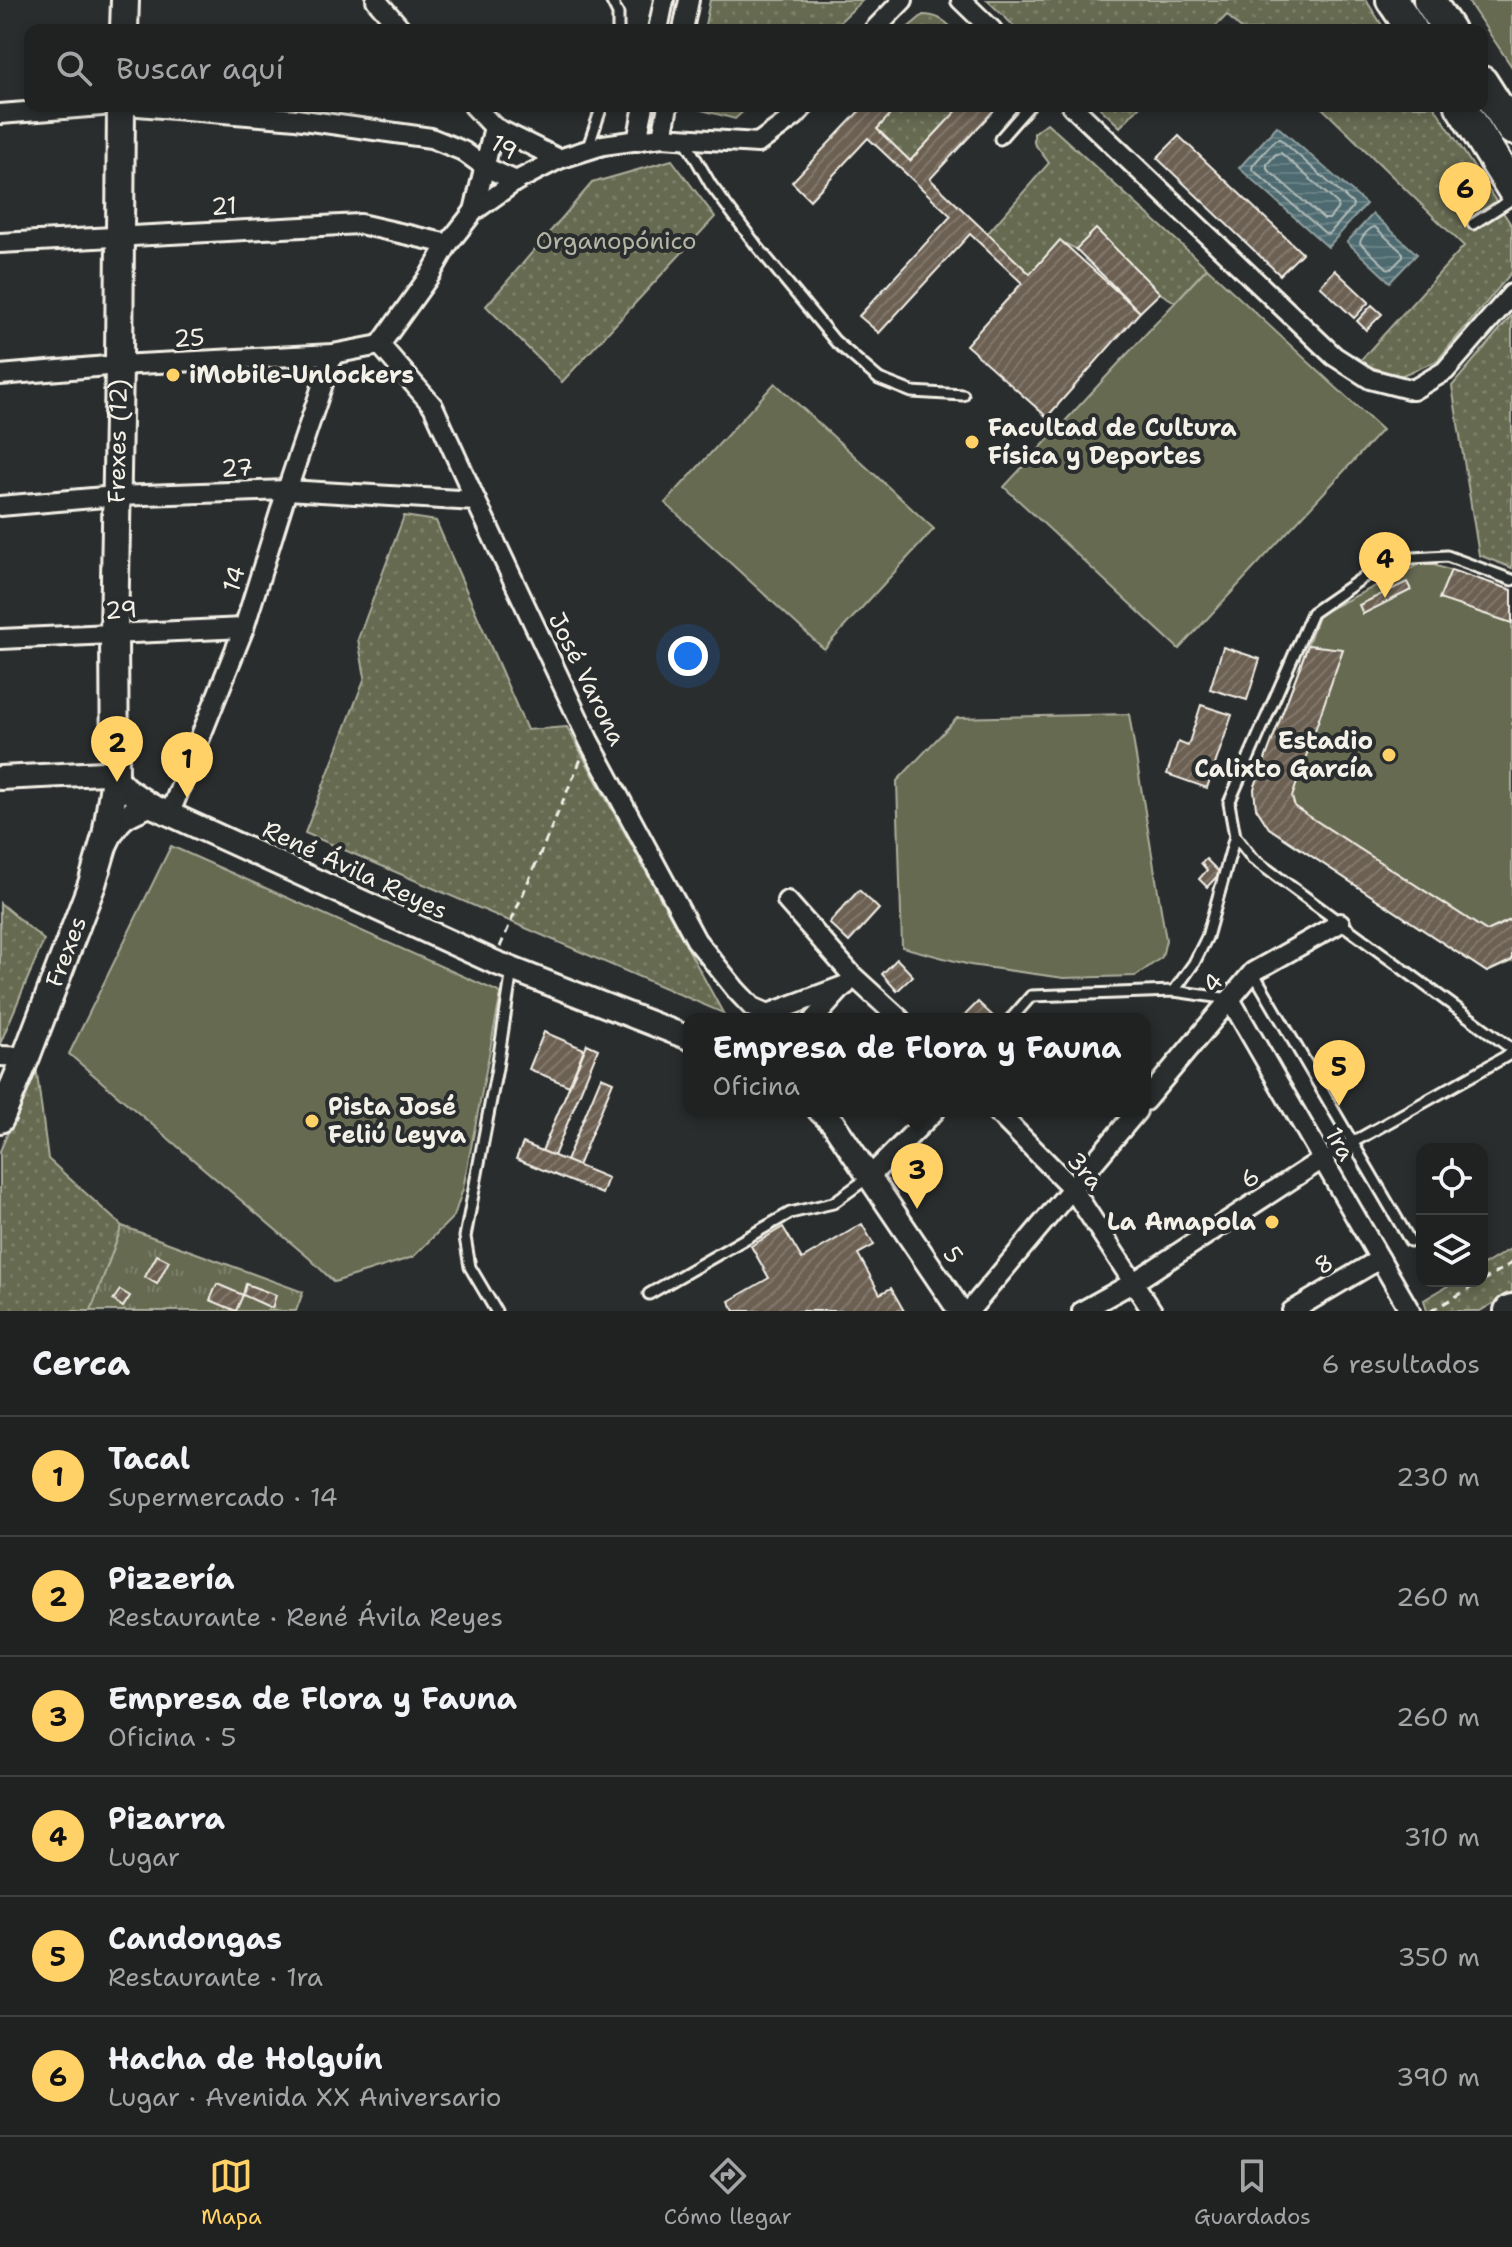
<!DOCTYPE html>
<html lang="es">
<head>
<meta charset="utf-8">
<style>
  body { margin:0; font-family:"Shantell Sans",sans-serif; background:#2d2f2f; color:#f1f3f6 }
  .controls { position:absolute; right:24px; bottom:24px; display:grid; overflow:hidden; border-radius:16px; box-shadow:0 4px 12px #0003 }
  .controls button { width:72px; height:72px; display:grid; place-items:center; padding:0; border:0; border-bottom:2px solid #3d3f40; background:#202222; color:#f1f3f6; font:40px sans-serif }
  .you { position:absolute; left:688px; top:656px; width:28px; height:28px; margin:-20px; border:6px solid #fff; border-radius:50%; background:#1a73e8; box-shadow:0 0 0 12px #1a73e833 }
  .badge { display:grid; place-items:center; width:52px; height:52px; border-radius:50%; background:#ffd166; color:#111; font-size:26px; font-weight:700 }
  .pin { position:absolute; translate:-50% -66px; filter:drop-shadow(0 2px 4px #0008) }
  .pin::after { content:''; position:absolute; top:42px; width:28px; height:24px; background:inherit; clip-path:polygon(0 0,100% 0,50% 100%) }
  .popup { position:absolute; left:683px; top:1013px; width:468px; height:104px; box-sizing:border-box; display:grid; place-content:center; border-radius:16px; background:#202222; filter:drop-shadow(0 2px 6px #0005); font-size:26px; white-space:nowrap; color:#a2a4a5 }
  .popup b { font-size:30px; color:#f1f3f6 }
  .popup::after { content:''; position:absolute; left:50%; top:100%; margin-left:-16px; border:16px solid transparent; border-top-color:#202222 }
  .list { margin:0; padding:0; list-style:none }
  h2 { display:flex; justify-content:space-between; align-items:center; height:104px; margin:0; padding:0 32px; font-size:34px }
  h2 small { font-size:26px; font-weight:400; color:#a2a4a5 }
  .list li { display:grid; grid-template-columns:52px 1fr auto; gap:24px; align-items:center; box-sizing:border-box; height:120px; padding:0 32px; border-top:2px solid #3d3f40 }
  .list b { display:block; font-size:30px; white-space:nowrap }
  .list p { margin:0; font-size:26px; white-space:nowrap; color:#a2a4a5 }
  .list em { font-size:26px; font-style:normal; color:#a2a4a5 }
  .icon { flex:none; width:44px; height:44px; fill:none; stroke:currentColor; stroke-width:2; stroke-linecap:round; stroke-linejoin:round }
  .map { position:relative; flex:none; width:1512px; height:1311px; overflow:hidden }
  .search { position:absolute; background:#202222; box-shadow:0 4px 12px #0003; left:24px; right:24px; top:24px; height:88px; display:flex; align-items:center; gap:20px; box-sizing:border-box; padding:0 28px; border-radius:16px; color:#a2a4a5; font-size:30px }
  .sheet { height:824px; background:#202222 }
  nav { display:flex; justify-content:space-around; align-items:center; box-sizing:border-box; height:112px; border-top:2px solid #3d3f40; background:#202222; font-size:22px; color:#a2a4a5 }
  nav a { display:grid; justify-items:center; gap:4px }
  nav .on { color:#ffd166 }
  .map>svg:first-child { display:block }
  .grass { fill:url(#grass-dots); stroke:#adae9c; stroke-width:2 }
  .park { fill:url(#park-tufts); stroke:#adae9c; stroke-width:2 }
  .pitch { fill:#666b51; stroke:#adae9c; stroke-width:2 }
  .water { fill:url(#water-rules); stroke:#90a0a0; stroke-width:2 }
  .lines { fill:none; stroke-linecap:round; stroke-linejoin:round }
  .shore { stroke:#b1bbb8; stroke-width:2 }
  .building { fill:url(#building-hatch); stroke:#f4f1e8; stroke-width:2 }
  .service-casing { stroke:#f4f1e8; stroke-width:15 }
  .minor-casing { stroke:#f4f1e8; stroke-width:24 }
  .tertiary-casing { stroke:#f4f1e8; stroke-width:28 }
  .secondary-casing { stroke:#f4f1e8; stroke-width:32 }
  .primary-casing { stroke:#f4f1e8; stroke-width:36 }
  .path { stroke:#f4f1e8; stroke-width:3; stroke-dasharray:8 6; stroke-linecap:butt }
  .service { stroke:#2a2d2e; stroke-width:9 }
  .minor { stroke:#2a2d2e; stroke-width:18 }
  .tertiary { stroke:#2a2d2e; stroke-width:22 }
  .secondary { stroke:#2a2d2e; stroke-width:26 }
  .primary { stroke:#2a2d2e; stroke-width:30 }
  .poi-dot { fill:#ffd166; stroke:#2a2d2e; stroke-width:3 }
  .labels { text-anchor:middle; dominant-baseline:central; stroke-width:8; stroke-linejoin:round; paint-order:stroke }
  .street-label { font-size:24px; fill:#f4f1e8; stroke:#2a2d2e }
  .park-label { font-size:24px; fill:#b4b5a4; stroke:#2a2d2e }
  .poi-label { font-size:24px; font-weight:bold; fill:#f4f1e8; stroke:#2a2d2e; text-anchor:start }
</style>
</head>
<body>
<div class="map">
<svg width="1512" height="1311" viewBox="0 0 1512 1311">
  <defs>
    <pattern id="grass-dots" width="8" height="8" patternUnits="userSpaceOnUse" patternTransform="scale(2)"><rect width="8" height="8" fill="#666b51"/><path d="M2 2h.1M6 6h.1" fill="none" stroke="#7c816a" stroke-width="1.8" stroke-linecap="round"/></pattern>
    <pattern id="park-tufts" width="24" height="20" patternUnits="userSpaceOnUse" patternTransform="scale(2)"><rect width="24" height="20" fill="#666b51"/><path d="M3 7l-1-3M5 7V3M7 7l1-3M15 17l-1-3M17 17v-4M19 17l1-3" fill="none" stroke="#7c816a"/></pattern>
    <pattern id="water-rules" width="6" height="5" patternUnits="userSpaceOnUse" patternTransform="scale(2)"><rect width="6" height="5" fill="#4d6a70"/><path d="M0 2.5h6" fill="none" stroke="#678084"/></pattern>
    <pattern id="building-hatch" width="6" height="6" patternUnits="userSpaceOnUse" patternTransform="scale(2)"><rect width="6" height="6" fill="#6c6053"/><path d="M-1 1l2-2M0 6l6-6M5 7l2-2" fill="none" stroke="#82776c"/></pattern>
  </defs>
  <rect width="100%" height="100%" fill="#2a2d2e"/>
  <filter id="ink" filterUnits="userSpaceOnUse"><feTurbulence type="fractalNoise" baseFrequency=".0125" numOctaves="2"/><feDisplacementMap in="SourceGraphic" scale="16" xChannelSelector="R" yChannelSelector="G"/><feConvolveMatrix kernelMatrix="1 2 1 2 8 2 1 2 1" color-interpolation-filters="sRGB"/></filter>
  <g filter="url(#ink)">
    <g class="grass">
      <polygon points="710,0 863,0 831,30 704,30"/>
      <polygon points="987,0 1366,0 1385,30 1242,30 1227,15 1212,30 1018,30"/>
      <path d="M923 15C937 15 944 20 954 30H905Z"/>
      <polygon points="687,106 749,106 735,119"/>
      <polygon points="898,106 961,106 910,161 877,129"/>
      <polygon points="1098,106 1140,106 1120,127"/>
      <polygon points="1320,106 1434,106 1512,226 1512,272 1437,361 1400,376 1358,363 1464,246"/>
      <polygon points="1047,123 1207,268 1175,302 1160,293 1096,230 1076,249 1060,241 1030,274 987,234 1049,163 1034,143 1034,133"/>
      <polygon points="672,160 715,217 562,382 486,306 592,183"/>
      <polygon points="1512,315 1512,568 1479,555 1452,386"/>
      <polygon points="404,516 436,521 527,730 567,727 723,1013 305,833 365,677 358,639"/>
      <polygon points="0,903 44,940 0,1044"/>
      <polygon points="36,1066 48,1159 122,1226 91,1311 0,1311 0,1151"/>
      <polygon points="1512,1248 1512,1292 1480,1311 1427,1311 1424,1300 1456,1281 1482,1281 1482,1266"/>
    </g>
    <polygon class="park" points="122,1226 303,1292 296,1311 91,1311"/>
    <g class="pitch">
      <polygon points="1467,0 1512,0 1512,67"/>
      <polygon points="1207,268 1382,430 1179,649 1004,487"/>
      <polygon points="775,383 934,529 824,649 665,503"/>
      <polygon points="1424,562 1512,590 1512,961 1487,972 1269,828 1256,808 1254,789 1319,614"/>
      <polygon points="1129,714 1166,940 1162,957 1136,976 1064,978 970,965 902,947 897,781 957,718"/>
      <polygon points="171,846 501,993 463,1189 454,1216 413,1257 334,1282 309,1258 69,1054"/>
    </g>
    <g class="water">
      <polygon points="1277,126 1366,204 1328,247 1239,168"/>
      <polygon points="1373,214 1417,254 1390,282 1347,242"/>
    </g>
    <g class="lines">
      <g class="shore">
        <polygon points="1280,139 1353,204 1352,208 1329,234 1325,233 1252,169 1253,165 1275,140"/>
        <polygon points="1281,153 1338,204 1338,208 1329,219 1324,219 1267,169 1267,164 1276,154"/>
        <path d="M1375 227 1403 253V257L1391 269 1387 268 1360 243C1361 237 1369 228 1375 227Z"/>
      </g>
    </g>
    <g class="building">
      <polygon points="864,106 898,106 877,129 910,161 961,106 998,106 930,179 1030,274 1060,240 1140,312 1047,417 966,345 1022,283 970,234 879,333 859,316 951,216 868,138 810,200 792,182"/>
      <polygon points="1179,136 1302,253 1280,275 1157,158"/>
      <polygon points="1096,229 1160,293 1140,312 1076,249"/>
      <polygon points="1335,270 1369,302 1354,318 1320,286"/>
      <polygon points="1372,305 1382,314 1366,330 1357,321"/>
      <polygon points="1451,570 1512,590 1512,623 1439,599"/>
      <polygon points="1407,582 1411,590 1363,614 1359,605"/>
      <polygon points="1308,645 1343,649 1292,797 1295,807 1487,931 1512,919 1512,960 1487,972 1269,828 1256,808 1254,789"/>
      <polygon points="1223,647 1260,659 1247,700 1210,689"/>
      <polygon points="1201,705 1232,715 1207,788 1167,774 1178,742 1188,746"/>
      <polygon points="1206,859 1220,873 1207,887 1199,879 1207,870 1201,863"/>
      <polygon points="859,890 879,909 849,942 829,923"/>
      <polygon points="897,959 913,976 897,991 882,974"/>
      <polygon points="978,1002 996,1019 961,1019"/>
      <polygon points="544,1032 584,1049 569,1086 529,1069"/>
      <polygon points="587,1044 598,1049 554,1156 542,1151"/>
      <polygon points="601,1077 613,1082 578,1166 566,1161"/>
      <polygon points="523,1143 608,1178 602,1194 516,1159"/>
      <polygon points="862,1224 874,1245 858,1254 880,1294 891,1288 904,1311 735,1311 729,1301 769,1278 751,1246 783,1227 802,1259"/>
      <polygon points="157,1255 169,1261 157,1284 145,1277"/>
      <polygon points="217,1284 243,1295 236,1311 210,1300"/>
      <polygon points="246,1284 276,1295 272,1308 243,1295"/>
      <polygon points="120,1290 130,1296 123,1307 113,1300"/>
    </g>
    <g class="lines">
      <defs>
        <g id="service">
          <polyline points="611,0 618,14 618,30"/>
          <polyline points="1000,139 1029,106"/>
          <polyline points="685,140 711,185 756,245 835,341 879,379 912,392 963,395"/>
          <polyline points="587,150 602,106"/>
          <polyline points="1473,224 1512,199"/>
          <polyline points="1512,580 1447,556 1413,558 1374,570 1312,613 1229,803 1235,836 1252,858 1512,1049"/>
          <polyline points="1253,972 1410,1241"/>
          <polyline points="1174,991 1194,963 1207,937 1235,836"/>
          <polyline points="1011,1019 1031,996 1174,991 1230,999"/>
          <polyline points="1321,1160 1512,1053"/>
          <polyline points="649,1294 790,1213 833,1203 869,1177"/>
          <polyline points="496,1311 470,1267 465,1237 497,1068 512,970"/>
        </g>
        <g id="minor">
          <polyline points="376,0 402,30"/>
          <polyline points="961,0 992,30"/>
          <polyline points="658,30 664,0"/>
          <polyline points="683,30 689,0"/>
          <polyline points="874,30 903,0"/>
          <polyline points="138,106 296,119 431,138 463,151 485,167 516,181"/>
          <polyline points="474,106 494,127 559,159"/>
          <polyline points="1072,106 1334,356 1370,379 1413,390 1445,371 1512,294"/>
          <polyline points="0,114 102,106"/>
          <polyline points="662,137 668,106"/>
          <polyline points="637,141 644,106"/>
          <polyline points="474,211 494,127"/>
          <polyline points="0,243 360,224 448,244"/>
          <polyline points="380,345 433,406 476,501 589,741 696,940 736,990 752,1007 768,1014 773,1019"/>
          <polyline points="380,345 430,275 448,244 474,211 516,181 559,159 603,145 662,137 758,143 795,116 804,106"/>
          <polyline points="0,375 119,365 333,354 380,345"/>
          <polyline points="0,506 116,496 287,490 476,501"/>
          <polyline points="0,639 244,628"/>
          <polyline points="170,813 244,628 287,490 333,354"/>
          <polyline points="787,901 853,976 900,1019"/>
          <polyline points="1230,999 1410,1311"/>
          <polyline points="768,1014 846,985"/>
          <polyline points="814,1019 843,987"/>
          <polyline points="0,1056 26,1057"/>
          <polyline points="1145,1101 1253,972 1340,923"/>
          <polyline points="996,1111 1072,1188 1152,1311"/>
          <polyline points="869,1177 935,1111"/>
          <polyline points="969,1311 1137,1111"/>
          <polyline points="1082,1311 1134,1282 1321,1160"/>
          <polyline points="1292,1311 1380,1259"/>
        </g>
        <g id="tertiary">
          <polyline points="0,778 104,773 115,778 126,789 150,805 494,962 689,1038"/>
          <path d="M106 844C118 818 124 815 150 805"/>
          <polyline points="820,1111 833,1123 960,1311"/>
        </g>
        <g id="secondary">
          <polyline points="124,30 125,0"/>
          <path id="s1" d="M0 1119 26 1057 92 884 106 836 115 778 114 634 119 365 121 106"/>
        </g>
        <g id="primary">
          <polyline points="1392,0 1412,30"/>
          <polyline points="1429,0 1449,30"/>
          <polyline points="1482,82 1512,129"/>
          <polyline points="1461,106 1512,188"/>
          <polyline points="1510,1311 1512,1310"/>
        </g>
      </defs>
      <use href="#service" class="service-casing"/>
      <use href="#minor" class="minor-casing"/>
      <use href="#tertiary" class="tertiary-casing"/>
      <use href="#secondary" class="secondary-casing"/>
      <use href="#primary" class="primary-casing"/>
      <g class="path">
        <polyline points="500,947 581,759"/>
        <polyline points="1482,1281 1512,1263"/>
        <polyline points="1431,1311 1482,1281"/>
      </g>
      <use href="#service" class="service"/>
      <use href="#minor" class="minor"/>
      <use href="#tertiary" class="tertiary"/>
      <use href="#secondary" class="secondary"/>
      <use href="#primary" class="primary"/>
    </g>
  </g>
  <g class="poi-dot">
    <circle cx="173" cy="375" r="8"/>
    <circle cx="972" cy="442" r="8"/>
    <circle cx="1389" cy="755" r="8"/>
    <circle cx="312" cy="1121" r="8"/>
    <circle cx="1272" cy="1222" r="8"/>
  </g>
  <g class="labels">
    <g class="street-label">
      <text transform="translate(504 147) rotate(29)">19</text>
      <text transform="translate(224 206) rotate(-3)">21</text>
      <text transform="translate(189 338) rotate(-3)">25</text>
      <text stroke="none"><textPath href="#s1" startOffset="698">Frexes (12)</textPath></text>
      <text transform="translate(237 468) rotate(-2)">27</text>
      <text transform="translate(234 579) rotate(-73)">14</text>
      <text transform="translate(121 610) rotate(-3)">29</text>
      <text transform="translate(587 679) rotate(64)">José Varona</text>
      <text transform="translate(355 870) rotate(25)">René Ávila Reyes</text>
      <text stroke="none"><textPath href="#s1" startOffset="180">Frexes</textPath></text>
      <text transform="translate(1213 983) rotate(-50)">4</text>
      <text transform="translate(1340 1144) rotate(60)">1ra</text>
      <text transform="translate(1085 1171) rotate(50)">3ra</text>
      <text transform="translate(1250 1178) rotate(-33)">6</text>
      <text transform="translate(953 1255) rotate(56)">5</text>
      <text transform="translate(1324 1264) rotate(-31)">8</text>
    </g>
    <g class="park-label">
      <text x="616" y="241">Organopónico</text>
    </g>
    <g class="poi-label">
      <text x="189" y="375">iMobile-Unlockers</text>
      <text x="988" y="428">Facultad de Cultura<tspan x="988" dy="28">Física y Deportes</tspan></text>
      <text x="1373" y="741" text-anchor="end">Estadio<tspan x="1373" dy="28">Calixto García</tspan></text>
      <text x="328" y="1107">Pista José<tspan x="328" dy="28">Feliú Leyva</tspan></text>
      <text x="1256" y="1222" text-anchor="end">La Amapola</text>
    </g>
  </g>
</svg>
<div class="controls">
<button><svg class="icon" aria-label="locate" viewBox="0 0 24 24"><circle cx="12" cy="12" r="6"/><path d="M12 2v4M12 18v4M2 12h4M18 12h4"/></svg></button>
<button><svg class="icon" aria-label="layers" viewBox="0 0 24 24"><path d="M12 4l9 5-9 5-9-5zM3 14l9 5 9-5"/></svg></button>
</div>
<div class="you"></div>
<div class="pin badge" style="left:187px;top:798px">1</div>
<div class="pin badge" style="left:117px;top:782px">2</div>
<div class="pin badge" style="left:917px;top:1209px">3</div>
<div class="popup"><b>Empresa de Flora y Fauna</b>Oficina</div>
<div class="pin badge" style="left:1385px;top:598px">4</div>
<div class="pin badge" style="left:1339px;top:1106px">5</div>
<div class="pin badge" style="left:1465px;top:228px">6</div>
<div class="search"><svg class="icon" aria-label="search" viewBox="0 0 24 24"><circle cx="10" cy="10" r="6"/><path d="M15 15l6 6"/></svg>Buscar aquí</div>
</div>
<section class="sheet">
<h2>Cerca<small>6 resultados</small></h2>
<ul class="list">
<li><span class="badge">1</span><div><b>Tacal</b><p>Supermercado · 14</p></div><em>230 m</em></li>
<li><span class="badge">2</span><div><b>Pizzería</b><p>Restaurante · René Ávila Reyes</p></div><em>260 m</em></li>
<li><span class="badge">3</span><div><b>Empresa de Flora y Fauna</b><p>Oficina · 5</p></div><em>260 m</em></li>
<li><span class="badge">4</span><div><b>Pizarra</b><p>Lugar</p></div><em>310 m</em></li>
<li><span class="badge">5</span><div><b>Candongas</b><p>Restaurante · 1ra</p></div><em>350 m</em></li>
<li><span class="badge">6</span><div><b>Hacha de Holguín</b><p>Lugar · Avenida XX Aniversario</p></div><em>390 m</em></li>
</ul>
</section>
<nav>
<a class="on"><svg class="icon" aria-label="map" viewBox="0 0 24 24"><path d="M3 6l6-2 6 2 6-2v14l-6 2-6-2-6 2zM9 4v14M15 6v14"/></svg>Mapa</a>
<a><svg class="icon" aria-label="directions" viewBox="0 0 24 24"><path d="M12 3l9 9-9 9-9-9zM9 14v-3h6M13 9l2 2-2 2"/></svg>Cómo llegar</a>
<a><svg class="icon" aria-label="saved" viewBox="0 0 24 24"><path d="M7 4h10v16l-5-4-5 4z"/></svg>Guardados</a>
</nav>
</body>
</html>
